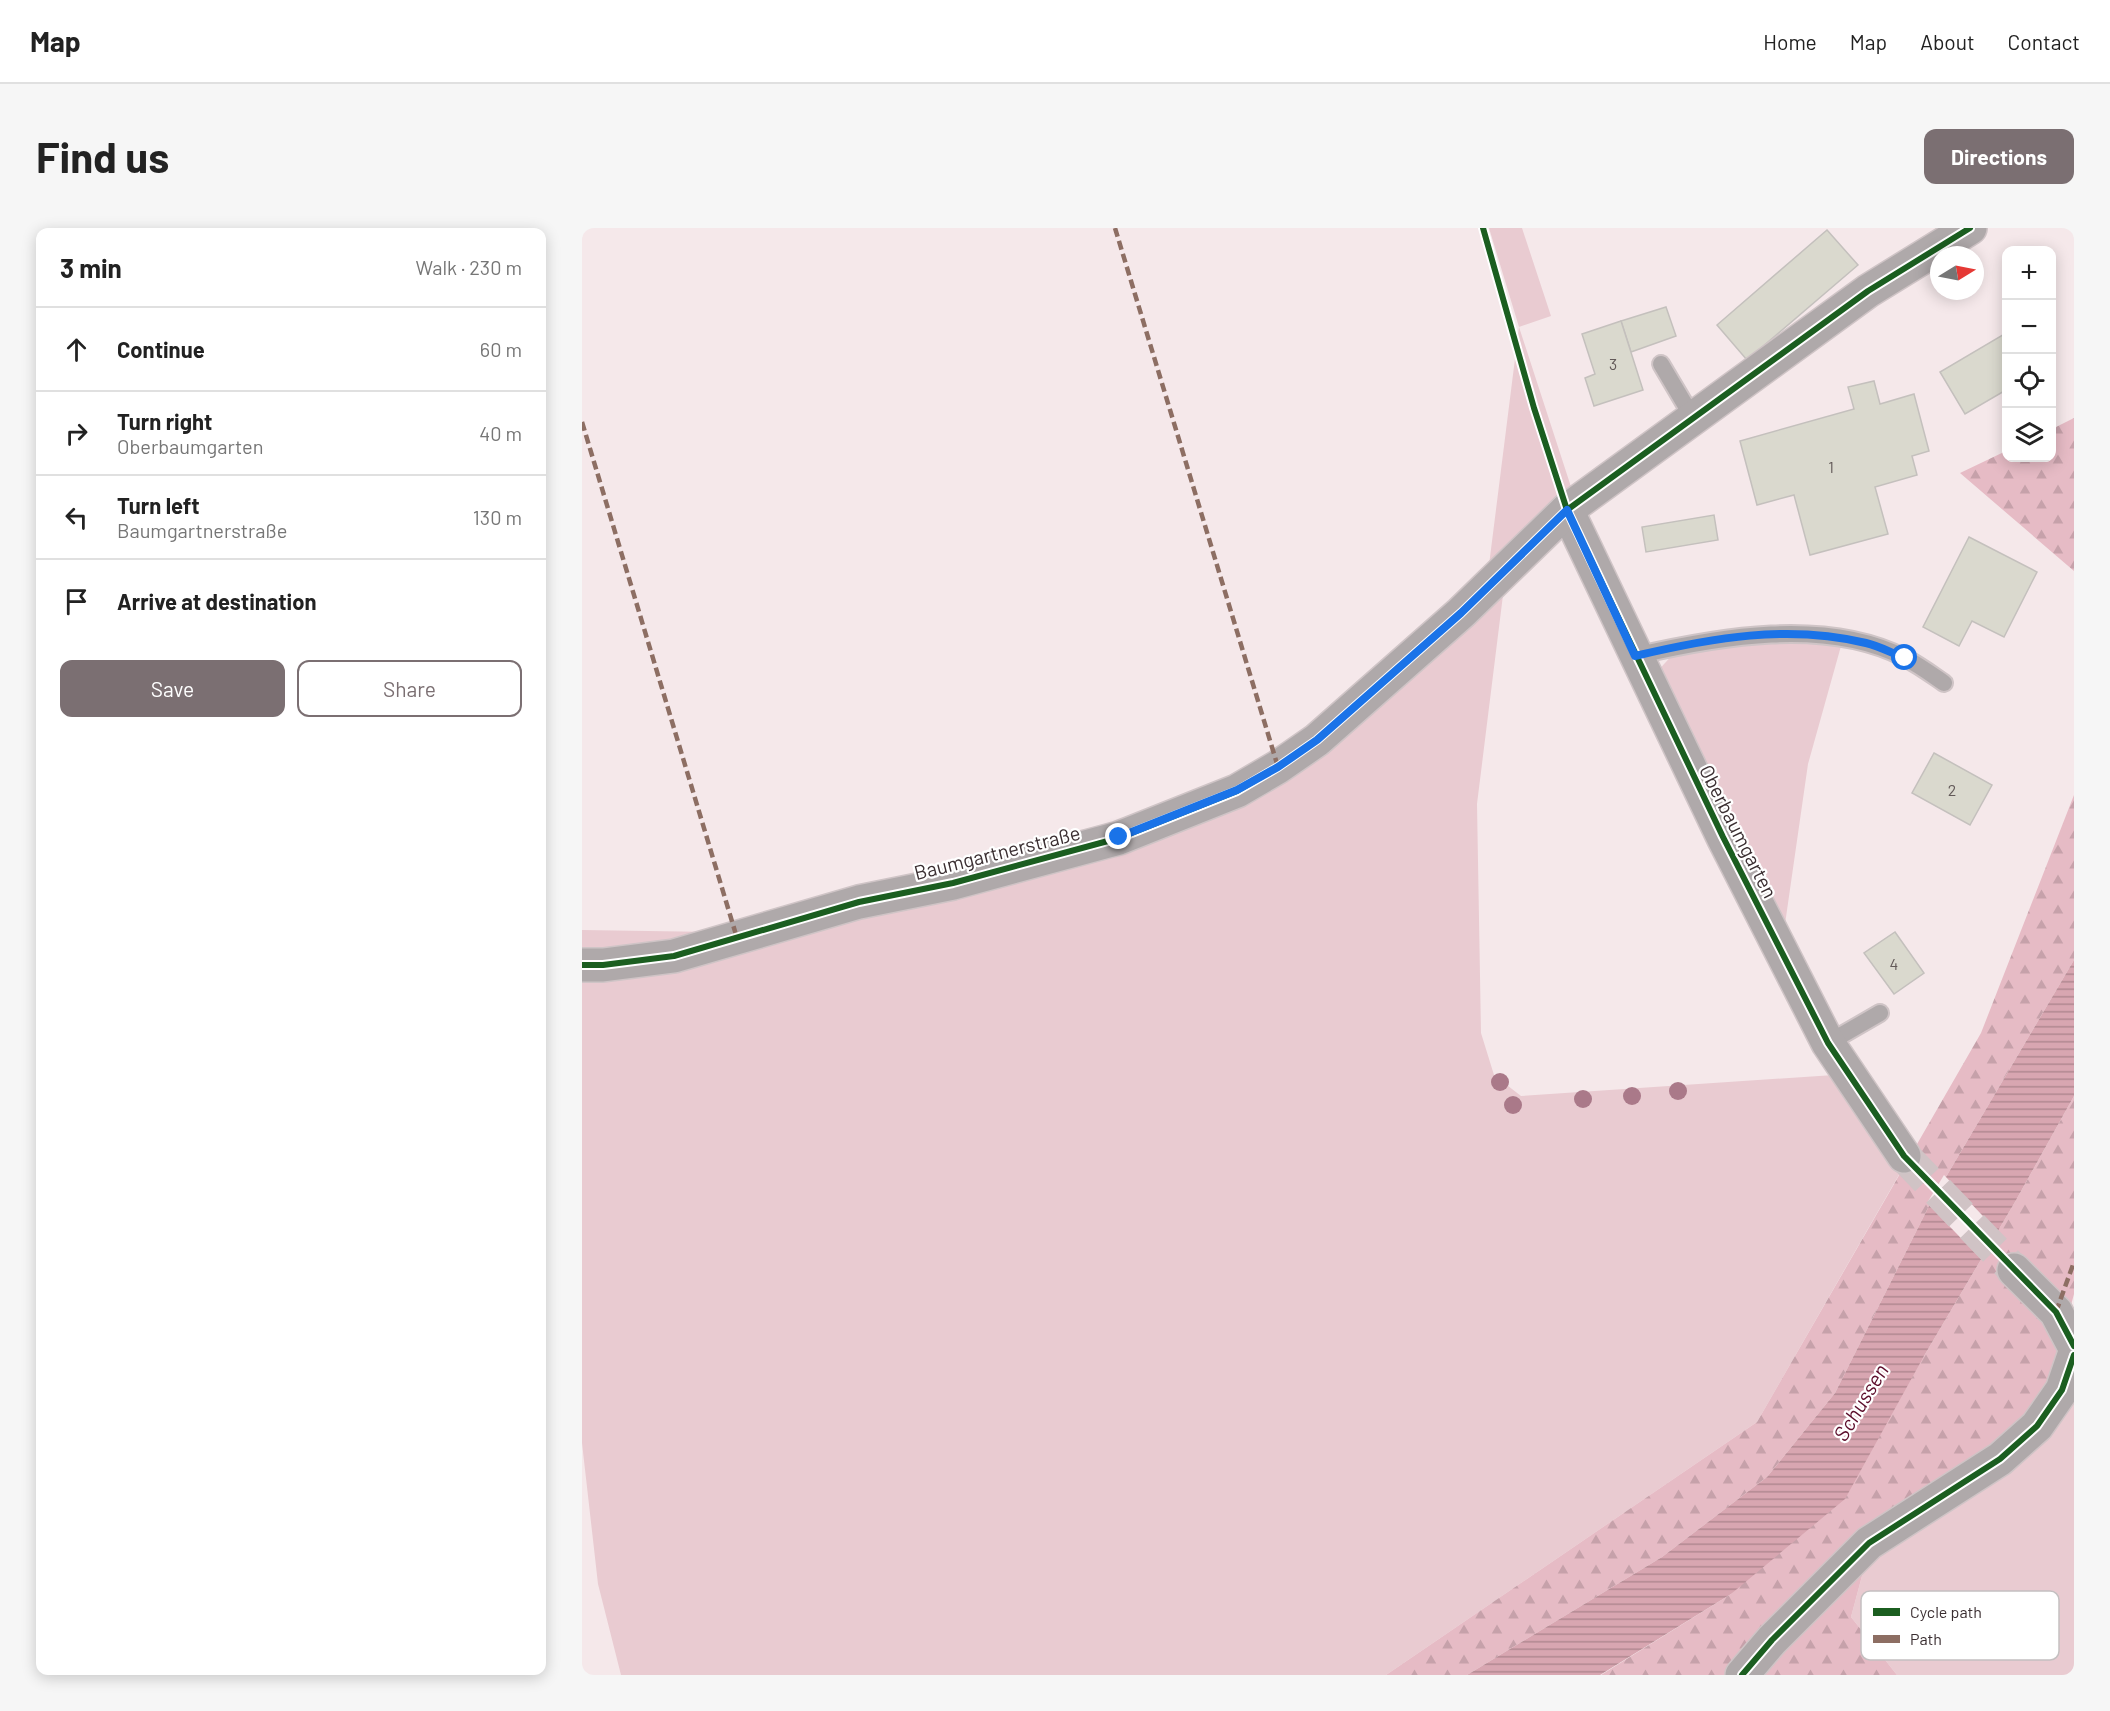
<!DOCTYPE html>
<html lang="en">
<head>
<meta charset="utf-8">
<style>
  body { margin:0; font-family:Barlow,sans-serif; background:#f6f6f6; color:#222 }
  .controls { position:absolute; right:18px; top:18px; display:grid; overflow:hidden; border-radius:12px; box-shadow:0 3px 15px #0003 }
  .controls button { width:54px; height:54px; display:grid; place-items:center; padding:0; border:0; border-bottom:2px solid #e0e0e0; background:#fff; color:#222; font:30px sans-serif }
  .compass { position:absolute; left:1348px; top:18px; width:54px; height:54px; border-radius:50%; background:#fff; box-shadow:0 3px 15px #0003; rotate:80deg }
  .stop { position:absolute; width:18px; height:18px; margin:-14px; border:4px solid #1a73e8; border-radius:50%; background:#fff }
  .stop.end { background:#1a73e8; border-color:#fff; box-shadow:0 2px 6px #0008 }
  .list { margin:0; padding:0; list-style:none }
  h2 { display:flex; justify-content:space-between; align-items:center; height:78px; margin:0; padding:0 24px; font-size:26px }
  h2 small { font-size:20px; font-weight:400; color:#767676 }
  .list li { display:grid; grid-template-columns:39px 1fr auto; gap:18px; align-items:center; box-sizing:border-box; height:84px; padding:0 24px; border-top:2px solid #e0e0e0 }
  .list b { display:block; font-size:22px; white-space:nowrap }
  .list p { margin:0; font-size:20px; white-space:nowrap; color:#767676 }
  .list em { font-size:20px; font-style:normal; color:#767676 }
  .actions { display:flex; gap:12px; padding:18px 24px }
  .actions a { flex:1; padding:14px 0; border:2px solid #7b6f72; border-radius:12px; text-align:center; font-size:21px; color:#7b6f72 }
  .actions .main { background:#7b6f72; color:#fff }
  .icon { flex:none; width:33px; height:33px; fill:none; stroke:currentColor; stroke-width:2; stroke-linecap:round; stroke-linejoin:round }
  .map { position:relative; flex:none; width:1492px; height:1447px; overflow:hidden; border-radius:12px }
  header { display:flex; align-items:center; gap:36px; box-sizing:border-box; height:84px; padding:0 30px; background:#fff; border-bottom:2px solid #e0e0e0 }
  header strong { font-size:28px }
  nav { display:flex; gap:33px; margin-inline-start:auto; font-size:21px }
  .intro { display:flex; align-items:center; justify-content:space-between; box-sizing:border-box; height:144px; padding:0 36px }
  h1 { margin:0; font-size:42px }
  .button { padding:15px 27px; border-radius:12px; background:#7b6f72; color:#fff; font-size:21px; font-weight:700 }
  main { display:flex; gap:36px; padding:0 36px }
  aside { flex:1; background:#fff; border-radius:12px; box-shadow:0 3px 15px #0003 }
  .map>svg:first-child { display:block }
  .green { fill:#e9cbd1 }
  .forest { fill:url(#forest-firs) }
  .water { fill:url(#water-rules) }
  .pier { fill:#f5e8ea }
  .building { fill:#dad9ce; stroke:#c4c0bd; stroke-width:1.5 }
  .lines { fill:none; stroke-linecap:round; stroke-linejoin:round }
  .street-tunnel { stroke:#d0c3c5; stroke-width:33; stroke-dasharray:33 16; stroke-linecap:butt }
  .lane-casing { stroke:#cfc4c6; stroke-width:20 }
  .street-casing { stroke:#cfc4c6; stroke-width:36 }
  .lane { stroke:#afa9aa; stroke-width:16 }
  .street { stroke:#afa9aa; stroke-width:33 }
  .quiet { stroke:#8d6e63; stroke-width:4.5; stroke-dasharray:9 4.5; stroke-linecap:butt }
  .cycleway-casing { stroke:#fff; stroke-width:10 }
  .cycleway { stroke:#1b5e20; stroke-width:6 }
  .tree { fill:#aa7989 }
  .route { stroke:#1a73e8; stroke-width:8 }
  .labels { text-anchor:middle; dominant-baseline:central; stroke-width:4.5; stroke-linejoin:round; paint-order:stroke }
  .number-label { font-size:16px; fill:#625958 }
  .street-label { font-size:20px; fill:#3a2e31; stroke:#fff }
  .water-label { font-size:21px; font-style:italic; fill:#5c0d2b; stroke:#fff }
  .key { fill:#fff; stroke:#c4c0c1; stroke-width:1.5 }
  .key-label { font-size:16px; fill:#3a2e31 }
</style>
</head>
<body>
<header>
<strong>Map</strong>
<nav><a>Home</a><a>Map</a><a>About</a><a>Contact</a></nav>
</header>
<div class="intro"><h1>Find us</h1><a class="button">Directions</a></div>
<main>
<aside>
<h2>3 min<small>Walk · 230 m</small></h2>
<ul class="list">
<li><svg class="icon" aria-label="ahead" viewBox="0 0 24 24"><path d="M12 20V5M6 11l6-6 6 6"/></svg><div><b>Continue</b></div><em>60 m</em></li>
<li><svg class="icon" aria-label="right" viewBox="0 0 24 24"><path d="M7 20v-9h11M14 6l5 5-5 5"/></svg><div><b>Turn right</b><p>Oberbaumgarten</p></div><em>40 m</em></li>
<li><svg class="icon" aria-label="left" viewBox="0 0 24 24"><path d="M17 20v-9H6M10 6l-5 5 5 5"/></svg><div><b>Turn left</b><p>Baumgartnerstraße</p></div><em>130 m</em></li>
<li><svg class="icon" aria-label="arrive" viewBox="0 0 24 24"><path d="M6 21V4h12l-3 4 3 4H6"/></svg><div><b>Arrive at destination</b></div></li>
</ul>
<div class="actions"><a class="main">Save</a><a>Share</a></div>
</aside>
<div class="map">
<svg width="1492" height="1447" viewBox="0 0 1492 1447">
  <defs>
    <pattern id="forest-firs" width="22" height="20" patternUnits="userSpaceOnUse" patternTransform="scale(1.5)"><rect width="22" height="20" fill="#e6bbc5"/><path d="M5 1l3.5 6h-7zM16 11l3.5 6h-7z" fill="#c6a1aa"/></pattern>
    <pattern id="water-rules" width="6" height="5" patternUnits="userSpaceOnUse" patternTransform="scale(1.5)"><rect width="6" height="5" fill="#d8a6b1"/><path d="M0 2.5h6" fill="none" stroke="#b08891"/></pattern>
  </defs>
  <rect width="100%" height="100%" fill="#f5e8ea"/>
  <g class="green">
    <polygon points="907,0 940,0 969,88 937,99 991,265 906,345 937,99"/>
    <polygon points="922,359 895,576 899,805 912,847 939,868 1252,847 1318,945 1175,1194 804,1447 39,1447 16,1356 0,1215 0,750 133,733 276,688 586,605"/>
    <polygon points="1177,412 1259,418 1226,536 1202,703 1073,446 1093,424"/>
    <polygon points="0,702 132,704 0,726"/>
    <polygon points="1492,1162 1492,1447 1315,1447 1269,1389 1284,1333"/>
  </g>
  <g class="forest">
    <polygon points="1492,190 1492,343 1378,245 1424,223 1424,230 1470,230 1470,201"/>
    <polygon points="1492,567 1492,732 1348,976 1253,1165 1185,1249 1080,1329 885,1447 804,1447 1175,1194 1399,805"/>
    <polygon points="1492,868 1492,1066 1469,1151 1448,1188 1284,1333 1269,1389 1315,1447 1019,1447 1149,1366 1342,1128 1433,974"/>
  </g>
  <polygon class="water" points="1492,732 1492,868 1433,974 1342,1128 1263,1271 1149,1366 1018,1447 885,1447 1080,1329 1185,1249 1253,1165 1348,976"/>
  <polygon class="pier" points="1362,947 1418,1006 1401,1033 1345,975"/>
  <g class="building">
    <polygon points="1245,2 1276,37 1165,132 1135,97"/>
    <polygon points="1084,79 1094,108 1049,124 1039,93"/>
    <polygon points="1039,93 1061,162 1012,178 1003,150 1013,146 1000,106"/>
    <polygon points="1424,105 1424,162 1383,186 1358,144"/>
    <polygon points="1292,153 1298,176 1332,166 1347,223 1330,228 1335,247 1293,259 1306,306 1228,327 1212,267 1175,277 1158,213 1272,181 1266,159"/>
    <polygon points="1132,287 1136,312 1064,324 1060,299"/>
    <polygon points="1387,309 1455,344 1422,409 1390,393 1377,418 1341,399"/>
    <polygon points="1352,525 1410,557 1388,597 1330,565"/>
    <polygon points="1313,704 1342,745 1312,766 1282,725"/>
  </g>
  <g class="lines">
    <polyline class="street-tunnel" points="1322,928 1432,1042"/>
    <defs>
      <g id="lane">
        <polyline points="1079,136 1111,190"/>
        <path d="M1053 428C1135 409 1244 389 1323 430 1337 437 1349 446 1362 455"/>
        <polyline points="1246,815 1298,785"/>
      </g>
      <g id="street">
        <polyline points="985,282 1141,609 1246,815 1322,928"/>
        <polyline points="0,737 21,737 92,728 277,674 371,655 537,610 655,563 696,539 735,512 879,385 985,282 1286,63 1388,0"/>
        <polyline points="1432,1042 1474,1084 1492,1118"/>
        <polyline points="1160,1447 1190,1412 1287,1315 1418,1231 1455,1198 1480,1162 1492,1127"/>
      </g>
    </defs>
    <use href="#lane" class="lane-casing"/>
    <use href="#street" class="street-casing"/>
    <use href="#lane" class="lane"/>
    <use href="#street" class="street"/>
    <g class="quiet">
      <polyline points="533,0 696,539"/>
      <polyline points="0,194 155,710"/>
      <polyline points="1474,1084 1492,1034"/>
    </g>
    <defs>
      <g id="cycleway">
        <polyline points="901,0 952,180 985,282 1141,609 1246,815 1322,928 1474,1084 1492,1118"/>
        <polyline points="0,737 21,737 92,728 277,674 371,655 537,610 655,563 696,539 735,512 879,385 985,282 1286,63 1388,0"/>
        <polyline points="1160,1447 1190,1412 1287,1315 1418,1231 1455,1198 1480,1162 1492,1127"/>
      </g>
    </defs>
    <use href="#cycleway" class="cycleway-casing"/>
    <use href="#cycleway" class="cycleway"/>
  </g>
  <g class="tree">
    <circle cx="918" cy="854" r="9"/>
    <circle cx="1096" cy="863" r="9"/>
    <circle cx="1050" cy="868" r="9"/>
    <circle cx="1001" cy="871" r="9"/>
    <circle cx="931" cy="877" r="9"/>
  </g>
  <g class="lines">
    <path class="route" d="M537 609 655 562 696 539 735 512 879 385 985 282 1053 428C1129 410 1206 396 1284 415 1297 418 1310 425 1323 430"/>
  </g>
  <g class="labels">
    <g class="number-label">
      <text x="1031" y="135">3</text>
      <text x="1249" y="238">1</text>
      <text x="1370" y="561">2</text>
      <text x="1312" y="735">4</text>
    </g>
    <g class="street-label">
      <text transform="translate(1157 603) rotate(63)">Oberbaumgarten</text>
      <text transform="translate(415 624) rotate(-14)">Baumgartnerstraße</text>
    </g>
    <g class="water-label">
      <text transform="translate(1278 1174) rotate(-59)">Schussen</text>
    </g>
  </g>
  <rect x="1279" y="1363" width="198" height="69" rx="9" class="key"/>
  <rect x="1291" y="1380" width="27" height="8" fill="#1b5e20"/>
  <rect x="1291" y="1407" width="27" height="8" fill="#8d6e63"/>
  <g class="key-label">
    <text x="1328" y="1390">Cycle path</text>
    <text x="1328" y="1417">Path</text>
  </g>
</svg>
<div class="controls">
<button>+</button>
<button>−</button>
<button><svg class="icon" aria-label="locate" viewBox="0 0 24 24"><circle cx="12" cy="12" r="6"/><path d="M12 2v4M12 18v4M2 12h4M18 12h4"/></svg></button>
<button><svg class="icon" aria-label="layers" viewBox="0 0 24 24"><path d="M12 4l9 5-9 5-9-5zM3 14l9 5 9-5"/></svg></button>
</div>
<svg class="compass" viewBox="-18 -18 36 36"><path d="M0-13l5 13h-10z" fill="#e53935"/><path d="M0 13l5-13h-10z" fill="#767676"/></svg>
<div class="stop" style="left:1323px;top:430px"></div>
<div class="stop end" style="left:537px;top:609px"></div>
</div>
</main>
</body>
</html>
